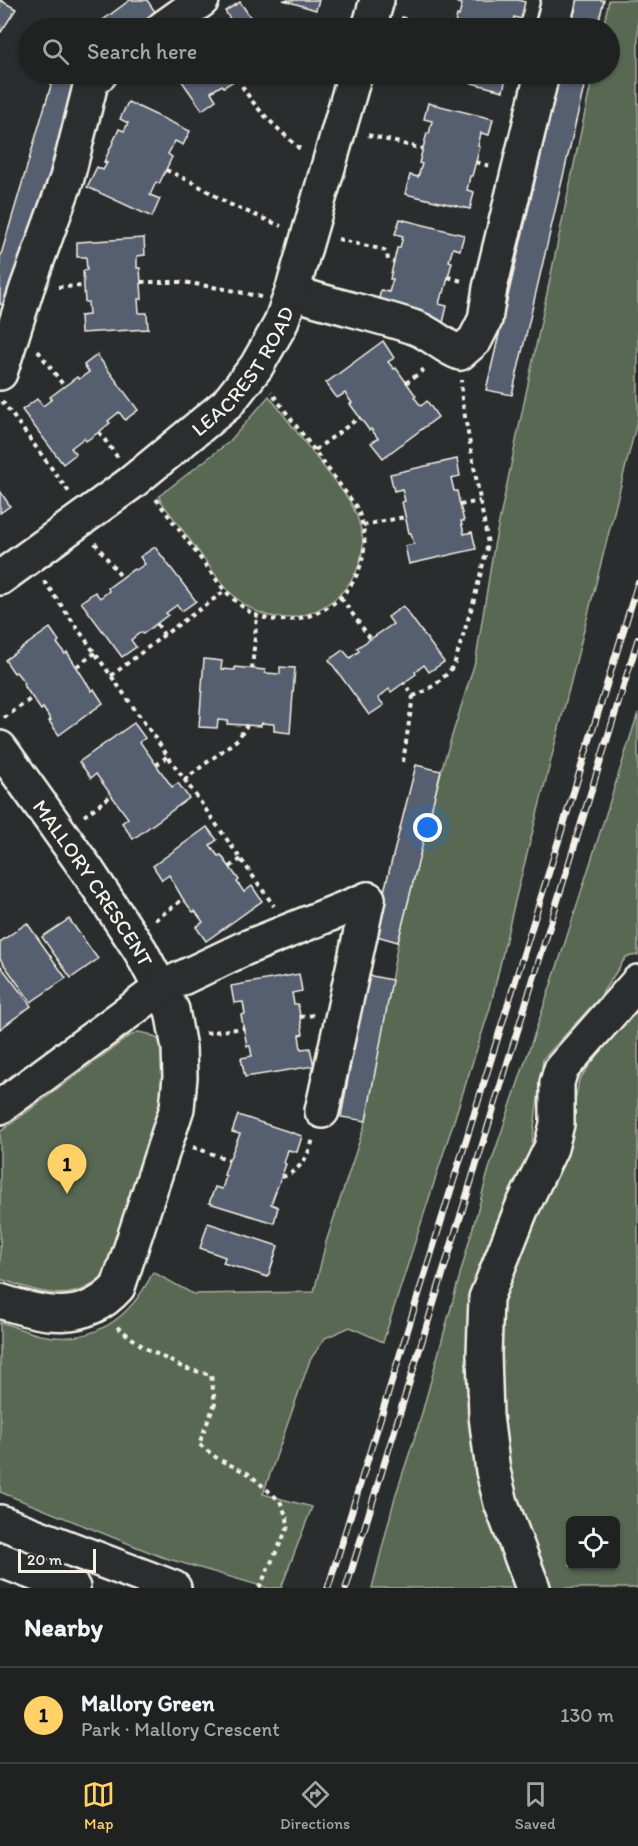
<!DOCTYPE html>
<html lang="en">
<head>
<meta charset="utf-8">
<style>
  body { margin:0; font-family:Itim,sans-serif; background:#2d2f2f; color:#f1f3f6 }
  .controls { position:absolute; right:18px; bottom:18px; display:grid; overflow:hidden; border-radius:9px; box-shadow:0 2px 4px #0004 }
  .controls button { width:54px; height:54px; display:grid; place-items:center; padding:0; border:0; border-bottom:2px solid #3d3f40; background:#202222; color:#f1f3f6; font:30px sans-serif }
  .scale { position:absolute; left:18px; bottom:15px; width:78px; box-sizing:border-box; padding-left:6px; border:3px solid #f4f1e8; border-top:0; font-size:16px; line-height:21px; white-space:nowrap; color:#f4f1e8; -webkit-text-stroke:4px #2a2d2e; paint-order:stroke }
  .you { position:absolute; left:428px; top:828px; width:21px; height:21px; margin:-15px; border:4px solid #fff; border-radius:50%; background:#1a73e8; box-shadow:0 0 0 9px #1a73e833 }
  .badge { display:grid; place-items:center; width:39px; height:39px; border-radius:50%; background:#ffd166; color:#111; font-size:20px; font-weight:700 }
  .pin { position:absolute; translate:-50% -50px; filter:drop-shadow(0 2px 3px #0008) }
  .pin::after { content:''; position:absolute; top:32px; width:21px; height:18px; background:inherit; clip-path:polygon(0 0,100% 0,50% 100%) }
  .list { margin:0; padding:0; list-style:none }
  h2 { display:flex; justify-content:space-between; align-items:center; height:78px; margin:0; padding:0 24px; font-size:26px }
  h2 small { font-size:20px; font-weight:400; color:#a2a4a5 }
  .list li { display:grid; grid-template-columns:39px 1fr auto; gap:18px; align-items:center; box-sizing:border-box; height:96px; padding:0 24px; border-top:2px solid #3d3f40 }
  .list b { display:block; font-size:22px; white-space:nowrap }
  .list p { margin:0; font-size:20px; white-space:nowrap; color:#a2a4a5 }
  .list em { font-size:20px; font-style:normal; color:#a2a4a5 }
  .icon { flex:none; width:33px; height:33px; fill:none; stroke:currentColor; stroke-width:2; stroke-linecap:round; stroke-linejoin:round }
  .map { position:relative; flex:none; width:638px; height:1588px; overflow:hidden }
  .search { position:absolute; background:#202222; box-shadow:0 2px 4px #0004; left:18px; right:18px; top:18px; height:66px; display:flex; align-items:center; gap:15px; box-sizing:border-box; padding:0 21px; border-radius:33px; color:#a2a4a5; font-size:22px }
  .sheet { height:174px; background:#202222 }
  nav { display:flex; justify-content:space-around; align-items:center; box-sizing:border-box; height:84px; border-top:2px solid #3d3f40; background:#202222; font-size:16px; color:#a2a4a5 }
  nav a { display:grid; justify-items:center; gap:3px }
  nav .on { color:#ffd166 }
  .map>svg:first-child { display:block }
  .green { fill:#586852; stroke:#a6ac9d; stroke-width:1.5; fill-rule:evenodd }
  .building { fill:#565e6f; stroke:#f4f1e8; stroke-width:1.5 }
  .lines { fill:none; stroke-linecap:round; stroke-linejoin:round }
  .minor-casing { stroke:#f4f1e8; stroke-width:38 }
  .major-casing { stroke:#f4f1e8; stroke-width:38 }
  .path { stroke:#f4f1e8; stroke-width:4; stroke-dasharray:4.5 4.5; stroke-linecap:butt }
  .minor { stroke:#2a2d2e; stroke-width:33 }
  .major { stroke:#2a2d2e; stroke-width:33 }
  .rail-casing { stroke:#f4f1e8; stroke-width:7 }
  .rail { stroke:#2a2d2e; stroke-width:4.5; stroke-dasharray:14; stroke-linecap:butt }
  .labels { text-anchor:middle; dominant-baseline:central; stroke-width:5; stroke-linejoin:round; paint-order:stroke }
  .street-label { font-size:21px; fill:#f4f1e8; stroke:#2a2d2e }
</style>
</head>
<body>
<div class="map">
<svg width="638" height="1588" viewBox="0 0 638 1588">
  <rect width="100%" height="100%" fill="#2a2d2e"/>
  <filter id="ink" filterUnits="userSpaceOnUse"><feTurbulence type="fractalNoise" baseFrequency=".0167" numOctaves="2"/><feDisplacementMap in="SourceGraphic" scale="12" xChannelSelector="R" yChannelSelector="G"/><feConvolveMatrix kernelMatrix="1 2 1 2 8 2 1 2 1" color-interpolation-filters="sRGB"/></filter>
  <g filter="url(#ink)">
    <g class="green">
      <path d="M609 0H638V418L514 905 490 1008 383 1342 350 1327 325 1338 310 1360 263 1494 312 1507 281 1588H268L162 1557 0 1492V1322C13 1326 27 1332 40 1335 93 1346 131 1318 153 1272L193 1294 314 1292 326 1242 366 1121 398 942 441 771 476 659 494 546 593 74H610V28H603Z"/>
      <path d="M269 396 350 501C357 515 363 529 363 545 361 595 301 634 256 611 248 607 239 601 233 595 221 585 213 571 204 559 189 539 175 520 160 500L159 496 229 442Z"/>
      <polygon points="638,713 638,955 626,957 599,998 543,1059 530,1159 473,1337 521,1588 372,1588 395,1497 419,1424 489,1169 562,952"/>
      <path d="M638 1010V1588H545L507 1487 493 1300 567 1145 579 1080 601 1050ZM570 1520H616V1566H570Z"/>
      <path d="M138 1032 149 1034 159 1040 163 1050 165 1068 161 1106 115 1255C111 1262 108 1271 103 1276 71 1307 35 1290 0 1279V1132L128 1037Z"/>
    </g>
    <g class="building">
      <polygon points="0,0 16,9 1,32 0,31"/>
      <polygon points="130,0 147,0 156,13 136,28 92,28"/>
      <polygon points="283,0 319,0 316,10"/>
      <polygon points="457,0 518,0 525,2 521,19 514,17 512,27 513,28 454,28 457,15 459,16 462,4 457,3"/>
      <polygon points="577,0 604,0 597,28 570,28"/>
      <polygon points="240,2 258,28 210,28 219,23 220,25 230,19 225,11"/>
      <polygon points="177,74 245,74 224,87 222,85 211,92 216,100 202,110"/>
      <polygon points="437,74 507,74 503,91"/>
      <polygon points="560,74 587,74 512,395 486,390"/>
      <polygon points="54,75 77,82 10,307 0,304 0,258"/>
      <polygon points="128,102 190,131 183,145 175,141 168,154 172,157 159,184 156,182 150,195 160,199 152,217 87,187 97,167 103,170 107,163 104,162 119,129 124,131 128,123 120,119"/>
      <polygon points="428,103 493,119 489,135 481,133 478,146 480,147 472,176 470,176 467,190 474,192 470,209 405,194 410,175 418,177 422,164 419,163 427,133 429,134 432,121 424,119"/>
      <polygon points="400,219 464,235 460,250 453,248 449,261 452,262 444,293 442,293 439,304 447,306 443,323 377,306 381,290 389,292 393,279 390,279 397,248 400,248 403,236 395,234"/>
      <polygon points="144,238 145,255 137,256 137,268 140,268 142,299 138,299 139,313 147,313 148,329 81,333 80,316 89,315 88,302 85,302 83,271 87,270 86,257 77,257 77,242"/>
      <polygon points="383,341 394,358 388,362 394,369 396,368 416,396 414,397 421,406 427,401 438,417 383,458 371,443 378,438 371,429 369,430 350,404 352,403 345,393 337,398 326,383"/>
      <polygon points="97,355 138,410 125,420 119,412 108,421 110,423 99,432 86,441 84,438 71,448 76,454 63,464 22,410 37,399 43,406 52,399 50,397 77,377 79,379 89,372 84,365"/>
      <polygon points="457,459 460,476 451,478 454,491 457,491 460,505 464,521 461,521 464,534 472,532 476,549 409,564 405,546 414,544 411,533 409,533 402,502 405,501 402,489 394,491 390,474"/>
      <polygon points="0,491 10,506 0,513"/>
      <polygon points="155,547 196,601 182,611 177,605 166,613 168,615 143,634 141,632 131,640 136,647 122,657 81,602 95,592 100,598 109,591 108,588 134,569 136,570 145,564 140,557"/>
      <polygon points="403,606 444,662 429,672 424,665 415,672 416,674 391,692 389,689 378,698 384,705 369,715 329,660 343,650 350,658 359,651 357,648 393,624 388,617"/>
      <polygon points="50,628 59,641 57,643 65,654 67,652 92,691 94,689 103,703 59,735 49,721 51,720 43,708 41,710 23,684 25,683 16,672 14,673 5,660"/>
      <polygon points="204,659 222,661 221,669 235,670 235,667 265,670 265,673 280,674 280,667 295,668 290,733 274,731 274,724 261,723 261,726 227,724 228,721 218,720 217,728 199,727"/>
      <polygon points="134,723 145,738 140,742 172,787 178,783 189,798 133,839 122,823 128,818 96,774 91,778 79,762"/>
      <polygon points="416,765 441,771 398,942 373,935"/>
      <polygon points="207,827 217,840 210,845 218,856 221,855 239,880 237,882 244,892 252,886 262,901 206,941 196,927 203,922 195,911 193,912 183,899 169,875 162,880 153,866"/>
      <polygon points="69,919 98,959 71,978 42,937"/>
      <polygon points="27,923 66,978 31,1002 0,959 0,942"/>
      <polygon points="0,965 31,1006 0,1029"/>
      <polygon points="299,974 302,991 292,993 294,1004 298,1004 303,1034 299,1035 301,1049 310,1048 314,1066 245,1077 241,1058 252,1056 250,1046 247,1046 241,1015 245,1014 243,1002 234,1003 231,986"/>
      <polygon points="367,975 392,980 366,1121 341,1117"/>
      <polygon points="238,1115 302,1136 297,1152 288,1150 284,1163 286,1164 271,1204 278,1207 274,1223 209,1203 215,1187 222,1189 226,1176 224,1175 229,1160 240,1134 232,1132"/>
      <polygon points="208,1223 278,1246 268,1277 223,1263 225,1257 200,1248"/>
    </g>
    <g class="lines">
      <defs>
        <g id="minor">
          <polyline points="163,28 202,0"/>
          <polyline points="369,28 377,0"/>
          <polyline points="552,28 559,0"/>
          <path d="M292 292C333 306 375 314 416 328 432 334 444 347 460 353L475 340 485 320 490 288 542 74"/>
          <polyline points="0,373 27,288 67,178 92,79 100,74"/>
          <path id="s1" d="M0 578 131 483 227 404 256 367 280 325 292 292 355 74"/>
          <path id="s2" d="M0 748 87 870 140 950 172 1010 179 1048 180 1077 177 1108 118 1287C84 1325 43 1315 0 1301"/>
          <polyline points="0,1107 161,988 243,949 368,899"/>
          <polyline points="322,1111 368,899"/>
          <polyline points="533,1588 501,1503 493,1471 486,1416 484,1354 486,1298 521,1210 551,1148 557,1124 557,1083 561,1069 638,982"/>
        </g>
        <g id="major">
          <polyline points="0,1522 174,1588"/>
          <polyline points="0,1560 73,1588"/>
        </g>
      </defs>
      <use href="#minor" class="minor-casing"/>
      <use href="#major" class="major-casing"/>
      <g class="path">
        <polyline points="401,18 441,28"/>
        <path d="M238 78C252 108 279 129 302 151"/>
        <polyline points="368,135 423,149"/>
        <polyline points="476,162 490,166"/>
        <polyline points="166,170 194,183 229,204 281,226"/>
        <polyline points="338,239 384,250 387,253 388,260 394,262"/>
        <polyline points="448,277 462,281"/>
        <polyline points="141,282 183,282 230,290 261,297"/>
        <polyline points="58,287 84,286"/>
        <polyline points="38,351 64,386"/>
        <polyline points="406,383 427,367"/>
        <polyline points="2,401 69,492"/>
        <polyline points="99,432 118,458"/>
        <polyline points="315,450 360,417"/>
        <path d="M156 499 225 591C235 600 245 611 258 616 275 622 292 621 308 616 355 602 379 549 355 505L271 392"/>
        <polyline points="460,505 480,501"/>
        <polyline points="363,525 405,517"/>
        <polyline points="95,543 122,578"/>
        <polyline points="44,581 274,906"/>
        <polyline points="341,598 370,638"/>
        <polyline points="157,624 164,635"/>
        <polyline points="77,666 95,653"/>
        <polyline points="252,669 257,616"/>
        <polyline points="111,676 164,635 225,591"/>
        <path d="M413 696C428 692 445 678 454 665L474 600 488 544 462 400 461 380"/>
        <polyline points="4,718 32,698"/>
        <polyline points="403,762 413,696 404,683"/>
        <polyline points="156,765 168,756"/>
        <polyline points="184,780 238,739 247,725"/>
        <polyline points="84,816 112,795"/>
        <polyline points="230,867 241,859"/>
        <polyline points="155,920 183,899"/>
        <polyline points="300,1017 314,1015"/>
        <polyline points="206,1033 244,1028"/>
        <polyline points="193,1147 229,1160"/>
        <path d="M282 1177C300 1171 309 1156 313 1138"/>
        <polyline points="117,1327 145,1348 184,1368 211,1375 215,1403 199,1444 218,1459 249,1474 280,1501 287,1518 288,1527 259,1588"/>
      </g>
      <use href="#minor" class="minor"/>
      <use href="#major" class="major"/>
      <defs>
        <g id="rail">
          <polyline points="328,1588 638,583"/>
          <polyline points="346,1588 638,639"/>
        </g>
      </defs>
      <use href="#rail" class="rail-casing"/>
      <use href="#rail" class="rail"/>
    </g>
  </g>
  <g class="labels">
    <g class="street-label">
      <text stroke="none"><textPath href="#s1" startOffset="322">LEACREST ROAD</textPath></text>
      <text stroke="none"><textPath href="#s2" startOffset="164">MALLORY CRESCENT</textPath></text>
    </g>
  </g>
</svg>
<div class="controls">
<button><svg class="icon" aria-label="locate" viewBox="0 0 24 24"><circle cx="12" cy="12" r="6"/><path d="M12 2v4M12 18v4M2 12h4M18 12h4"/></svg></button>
</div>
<div class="scale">20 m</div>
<div class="you"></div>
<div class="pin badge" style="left:67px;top:1194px">1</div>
<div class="search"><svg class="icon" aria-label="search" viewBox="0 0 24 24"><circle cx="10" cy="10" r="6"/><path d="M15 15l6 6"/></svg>Search here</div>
</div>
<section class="sheet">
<h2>Nearby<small></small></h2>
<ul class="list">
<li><span class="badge">1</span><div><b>Mallory Green</b><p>Park · Mallory Crescent</p></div><em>130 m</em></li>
</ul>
</section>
<nav>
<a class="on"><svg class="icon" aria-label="map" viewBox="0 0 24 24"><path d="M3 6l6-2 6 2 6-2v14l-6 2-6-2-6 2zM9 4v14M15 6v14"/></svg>Map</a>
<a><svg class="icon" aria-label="directions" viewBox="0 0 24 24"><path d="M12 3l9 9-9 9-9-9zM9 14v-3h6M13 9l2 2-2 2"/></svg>Directions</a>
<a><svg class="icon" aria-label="saved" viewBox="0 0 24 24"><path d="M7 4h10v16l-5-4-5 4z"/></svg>Saved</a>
</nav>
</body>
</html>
